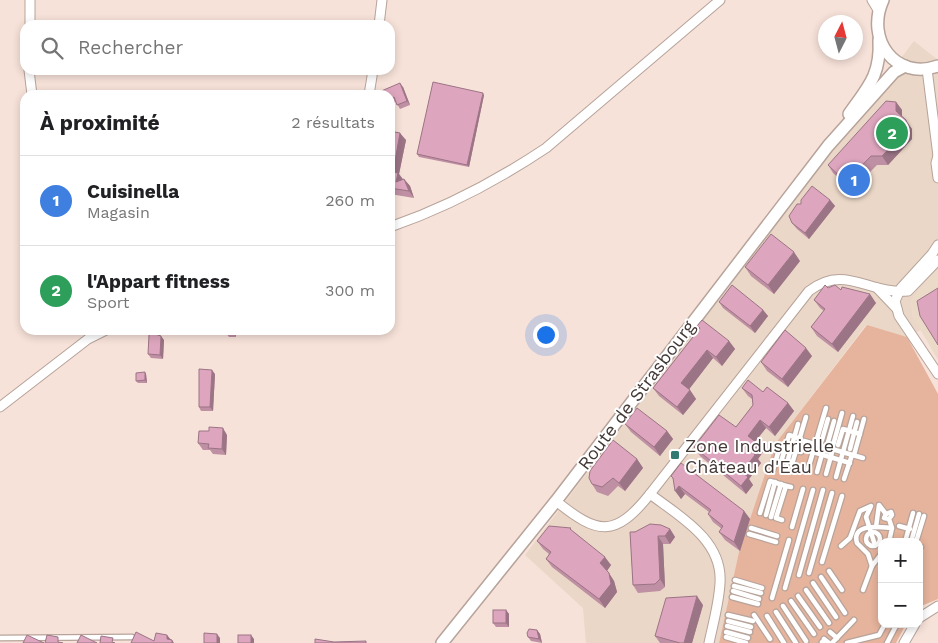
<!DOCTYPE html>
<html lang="fr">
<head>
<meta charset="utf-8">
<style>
  body { margin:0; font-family:"Work Sans",sans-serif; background:#f2f2f2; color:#202124 }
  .controls { position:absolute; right:15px; bottom:15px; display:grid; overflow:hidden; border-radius:10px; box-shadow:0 2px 8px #0003 }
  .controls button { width:45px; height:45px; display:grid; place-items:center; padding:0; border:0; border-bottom:1px solid #e0e0e0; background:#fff; color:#202124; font:25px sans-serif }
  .compass { position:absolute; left:818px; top:15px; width:45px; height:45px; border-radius:50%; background:#fff; box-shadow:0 2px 8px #0003; rotate:6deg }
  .you { position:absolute; left:545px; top:334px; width:18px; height:18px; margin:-12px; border:4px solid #fff; border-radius:50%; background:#1a73e8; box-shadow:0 0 0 8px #1a73e833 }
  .badge { display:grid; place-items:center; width:32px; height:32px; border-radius:50%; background:#317972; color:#fff; font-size:16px; font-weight:700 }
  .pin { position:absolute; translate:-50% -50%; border:2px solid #fff; box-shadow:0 1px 5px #0006 }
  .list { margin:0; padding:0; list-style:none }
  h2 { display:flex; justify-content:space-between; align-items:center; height:65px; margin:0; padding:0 20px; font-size:21px }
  h2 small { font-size:16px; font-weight:400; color:#757577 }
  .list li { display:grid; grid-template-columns:32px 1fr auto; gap:15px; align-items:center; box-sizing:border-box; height:90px; padding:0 20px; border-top:1px solid #e0e0e0 }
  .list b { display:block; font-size:19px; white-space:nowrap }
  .list p { margin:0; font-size:16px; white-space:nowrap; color:#757577 }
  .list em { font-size:16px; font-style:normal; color:#757577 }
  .icon { flex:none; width:28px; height:28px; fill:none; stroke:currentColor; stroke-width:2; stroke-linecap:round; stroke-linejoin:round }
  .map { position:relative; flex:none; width:938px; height:643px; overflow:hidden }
  .search { position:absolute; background:#fff; box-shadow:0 2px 8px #0003; left:20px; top:20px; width:375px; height:55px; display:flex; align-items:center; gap:12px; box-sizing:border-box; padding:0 18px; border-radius:15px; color:#757577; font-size:19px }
  .panel { position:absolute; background:#fff; box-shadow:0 2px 8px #0003; left:20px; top:90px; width:375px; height:245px; border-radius:15px }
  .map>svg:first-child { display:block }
  .commercial { fill:#ecdac9 }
  .industrial { fill:#ead7c7 }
  .green { fill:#e6b39c }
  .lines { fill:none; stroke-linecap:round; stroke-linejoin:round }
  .lane-casing { stroke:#b7a39a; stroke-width:7 }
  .street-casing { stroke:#b7a39a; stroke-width:11 }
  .secondary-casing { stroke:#b7a39a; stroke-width:14 }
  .lane { stroke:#fff; stroke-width:4.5 }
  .street { stroke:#fff; stroke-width:9 }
  .secondary { stroke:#fff; stroke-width:11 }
  .wall { fill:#bf8fa3 }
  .shaded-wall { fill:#9b7485 }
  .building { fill:#dea6be; stroke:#9b7485 }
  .poi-dot { fill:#317972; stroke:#fff; stroke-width:2 }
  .labels { text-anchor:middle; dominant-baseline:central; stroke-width:4; stroke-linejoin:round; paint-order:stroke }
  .street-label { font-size:18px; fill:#433a37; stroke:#fff }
  .poi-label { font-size:18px; fill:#433a37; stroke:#fff; text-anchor:start }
</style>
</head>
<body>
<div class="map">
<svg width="938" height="643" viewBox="0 0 938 643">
  <rect width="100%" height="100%" fill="#f7e2d9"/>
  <polygon class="commercial" points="938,267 938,360 913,317 911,301"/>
  <polygon class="industrial" points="914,41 938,60 938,267 911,301 913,317 921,330 907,337 866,325 775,444 739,552 719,643 586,643 583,608 525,555"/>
  <polygon class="green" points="867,325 907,337 938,394 938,599 919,607 919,542 882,542 882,624 906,624 896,643 719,643 739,552 775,444"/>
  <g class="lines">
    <defs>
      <g id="lane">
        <polyline points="822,440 828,419"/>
        <polyline points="804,441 863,458"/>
        <polyline points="828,442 834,421"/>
        <polyline points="838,445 843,429 860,434"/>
        <polyline points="832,449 842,413"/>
        <polyline points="850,449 857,422"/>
        <polyline points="813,452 850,463"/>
        <polyline points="854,455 864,419"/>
        <polyline points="781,462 789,435 801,439"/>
        <polyline points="787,463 798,424"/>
        <polyline points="797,466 792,464 806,417"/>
        <polyline points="808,469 826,408"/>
        <polyline points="773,470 780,446 801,452"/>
        <polyline points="817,472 824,447"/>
        <polyline points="826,474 833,449"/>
        <polyline points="836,477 853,416"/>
        <polyline points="844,479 852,455"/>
        <polyline points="760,513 770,481 786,486"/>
        <polyline points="766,515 775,482"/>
        <polyline points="771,517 781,484"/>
        <polyline points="889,519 892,515 891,512 886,514 884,518 889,519 892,528"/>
        <polyline points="782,520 776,518 786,486 791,487"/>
        <polyline points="899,526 910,529"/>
        <polyline points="792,527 803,489"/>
        <polyline points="876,527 879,505 886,514"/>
        <polyline points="751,528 777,536"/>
        <circle cx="873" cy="539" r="7"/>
        <polyline points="749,534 776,542"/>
        <polyline points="905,542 913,513"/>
        <polyline points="911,542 919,514"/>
        <polyline points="916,542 924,516"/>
        <polyline points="841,546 850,538 860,511 871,506 866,517 875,545"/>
        <polyline points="919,546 921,547"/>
        <polyline points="822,562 842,496"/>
        <path d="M872 566 868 554 857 543C851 523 880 527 892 528L889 542"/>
        <polyline points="829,571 842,590"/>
        <polyline points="809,573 832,493"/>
        <polyline points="799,575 823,490"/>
        <polyline points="821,577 845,613"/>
        <polyline points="735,580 762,588"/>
        <polyline points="813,583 836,617"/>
        <polyline points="734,586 761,593"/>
        <polyline points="785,588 813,490"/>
        <polyline points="806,590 829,623"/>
        <polyline points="863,590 872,566 882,553"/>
        <polyline points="733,591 759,599"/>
        <polyline points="798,596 820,627"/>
        <polyline points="732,597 758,604"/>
        <polyline points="772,598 789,540"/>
        <polyline points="791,601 814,634"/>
        <polyline points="783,606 806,641"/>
        <polyline points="776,612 796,643"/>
        <polyline points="728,615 753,621"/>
        <polyline points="754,615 770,639"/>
        <polyline points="767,616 784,643"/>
        <polyline points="728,621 751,627"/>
        <polyline points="727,626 750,632"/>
        <polyline points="726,632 748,638"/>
        <polyline points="830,632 837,638"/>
        <polyline points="726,637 746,643"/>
        <polyline points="0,638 132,637"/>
        <polyline points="824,639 829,643"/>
        <polyline points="822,642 823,643"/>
        <polyline points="832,643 854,620"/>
        <polyline points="847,643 879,635 885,624"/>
        <polyline points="887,643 897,624"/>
      </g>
      <g id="street">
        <polyline points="872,0 878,10"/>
        <polyline points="30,25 30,0"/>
        <polyline points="379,25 382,0"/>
        <polyline points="927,69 938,156"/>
        <polyline points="29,70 32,95"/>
        <polyline points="369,95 373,70"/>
        <polyline points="938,156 936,163 938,178"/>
        <path d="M390 227C445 208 498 180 546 148L720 0"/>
        <polyline points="938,245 932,254 901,288 895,301 899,316 938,374"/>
        <polyline points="877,288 897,309"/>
        <polyline points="0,407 88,339 106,330"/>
        <path d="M650 494C679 516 723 540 720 583 719 603 713 624 709 643"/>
        <path d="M556 501C598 535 615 538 650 494L809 291C845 263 869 295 908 291L938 260"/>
        <polyline points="919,618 938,606"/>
        <polyline points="904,643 915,624"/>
      </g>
      <g id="secondary">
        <path d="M883 0C865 39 895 81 938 66"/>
        <path d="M849 114C868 87 881 75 879 40"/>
        <polyline points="442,643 556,501 828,146 894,72 905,66"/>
      </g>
    </defs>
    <use href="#lane" class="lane-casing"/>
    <use href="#street" class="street-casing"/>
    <use href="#secondary" class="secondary-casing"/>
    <use href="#lane" class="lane"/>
    <use href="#street" class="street"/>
    <use href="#secondary" class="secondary"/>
  </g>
  <g class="wall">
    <polygon points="403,87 410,105 400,109 396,102 390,104 390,95"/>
    <polygon points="484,95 469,167 419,157 417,154"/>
    <polygon points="896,102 902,110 902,117 912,129 912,139 888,165 877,165 852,190 833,173 828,165"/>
    <polygon points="390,131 406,140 399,174 403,179 404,179 410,186 414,198 390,194"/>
    <polygon points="830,200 835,206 809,239 797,229 792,223"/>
    <polygon points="800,261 774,294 751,276 745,267"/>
    <polygon points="828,288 841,290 876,303 838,352 817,336 811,327 824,311 820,308 814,300"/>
    <polygon points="719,302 763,310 768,316 755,333 723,308"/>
    <polygon points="697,326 729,341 735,349 722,366 713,358 689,389 696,399 683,415 659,396 653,388 699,329"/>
    <polygon points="226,330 235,330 236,337 229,337 226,333"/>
    <polygon points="164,340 163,359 151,358 148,354"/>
    <polygon points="812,356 788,387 767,371 761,362"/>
    <polygon points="146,374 147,383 138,383 136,381"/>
    <polygon points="215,374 213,411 201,411 199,407"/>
    <polygon points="742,388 763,392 788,403 794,411 775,436 766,428 755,442 763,452 758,459 761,463 749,479 753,485 746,494 700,456 694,447 736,427 753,405 752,399 748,396"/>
    <polygon points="625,424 667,431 673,439 660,456 631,432"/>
    <polygon points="227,435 226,455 213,454 210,450 203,450 198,443"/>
    <polygon points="637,459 643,468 625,491 618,486 608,496 597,492 592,484"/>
    <polygon points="671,476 744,511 750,519 740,551 725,540 719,532 722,529 713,522 708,514 709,512 685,494 681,499 674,480"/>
    <polygon points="670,529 675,537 670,544 663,544 665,587 660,591 638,593 633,585 630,532"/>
    <polygon points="575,533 611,565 607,571 614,581 617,592 605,608 552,567 546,559 549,554 543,549 537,541"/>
    <polygon points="703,605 692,643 660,643 655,636"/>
    <polygon points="506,610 509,614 509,627 496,627 493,623"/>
    <polygon points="537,630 540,634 542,643 531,641 528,637"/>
  </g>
  <g class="shaded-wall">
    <polygon points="400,83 403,87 410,105 407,101"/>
    <polygon points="483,93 484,95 469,167 467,165"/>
    <polygon points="896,102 902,110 902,120 896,111"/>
    <polygon points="906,120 912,129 912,139 888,165 882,156"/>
    <polygon points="400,133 406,140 399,174 403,180 396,182 393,172"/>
    <polygon points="404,179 410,186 414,198 409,191"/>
    <polygon points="830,200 835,206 809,239 805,233"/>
    <polygon points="794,252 800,261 774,294 768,285"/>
    <polygon points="870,294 876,303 838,352 832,344"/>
    <polygon points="763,310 768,316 755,333 750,326"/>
    <polygon points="232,330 235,330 236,337 233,332"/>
    <polygon points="161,336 164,340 163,359 160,355"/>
    <polygon points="729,341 735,349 722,366 716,357"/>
    <polygon points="806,348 812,356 788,387 782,379"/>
    <polygon points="707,350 713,358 687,392 681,383"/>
    <polygon points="212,370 215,374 213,411 210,407"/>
    <polygon points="145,372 146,374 147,383 145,380"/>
    <polygon points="690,390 696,399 683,415 677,407"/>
    <polygon points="788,403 794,411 775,436 769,427"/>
    <polygon points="760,420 766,428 753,444 748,436"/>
    <polygon points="223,428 227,435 226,455 222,449"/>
    <polygon points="667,431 673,439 660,456 654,447"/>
    <polygon points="757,443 763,452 758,459 761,463 749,479 753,485 746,494 741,486 742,472 751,451"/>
    <polygon points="637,459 643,468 625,491 619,483"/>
    <polygon points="679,486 685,494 681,499 675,491"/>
    <polygon points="744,511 750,519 740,551 734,542"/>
    <polygon points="670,529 675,537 670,544 665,536"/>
    <polygon points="658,536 663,544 665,587 660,579"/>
    <polygon points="605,557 611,565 606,572 600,563"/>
    <polygon points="609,573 614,581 617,592 605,608 599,599"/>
    <polygon points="697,596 703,605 692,643 684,643"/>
    <polygon points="506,610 509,614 509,627 506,623"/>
    <polygon points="537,630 540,634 542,643 539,639"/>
    <polygon points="217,634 220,638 220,643 217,643"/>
    <polygon points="167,635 172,641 172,640 174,643 170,643 167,639"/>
    <polygon points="251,635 254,639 254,643 251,643"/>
  </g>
  <g class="building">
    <polygon points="433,82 483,93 467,165 417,154"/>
    <polygon points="400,83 407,101 397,105 394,97 390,99 390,95 380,95 379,92"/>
    <polygon points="886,101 896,102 896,111 906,120 906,131 882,156 871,156 846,182 828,165"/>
    <polygon points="390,131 400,133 393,172 398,173 396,182 404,179 409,191 390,188"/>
    <polygon points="812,186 830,200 805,233 792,223 789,216 797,204 801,204 801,200"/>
    <polygon points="771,234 794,252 768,285 745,267"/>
    <polygon points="732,285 763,310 750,326 719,302"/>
    <polygon points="825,285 828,288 835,285 841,290 842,287 870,294 832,344 811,327 825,309 814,300"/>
    <polygon points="938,288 938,345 920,316 917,301"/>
    <polygon points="702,320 729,341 716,357 707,350 681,383 690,390 677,407 653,388 700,328 697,326"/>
    <polygon points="226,330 232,330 233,332 226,333"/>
    <polygon points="785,330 806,348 782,379 761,362"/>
    <polygon points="152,333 161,336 160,355 148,354 149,335"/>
    <polygon points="199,369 212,370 210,407 199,407"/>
    <polygon points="145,372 145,380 136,381 136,373"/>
    <polygon points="748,380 763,392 767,387 788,403 769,427 760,420 748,436 757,443 751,451 755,455 742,472 748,477 741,486 694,447 719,415 736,427 753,405 752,395 742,388"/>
    <polygon points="637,408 667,431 654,447 625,424"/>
    <polygon points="209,427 223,428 222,449 208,448 209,444 198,443 199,431 209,431"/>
    <polygon points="613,440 637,459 619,483 613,478 602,487 592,484 589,478 590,471"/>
    <polygon points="681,463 744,511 734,542 719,532 723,526 708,514 711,510 679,486 675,491 673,478 671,476"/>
    <polygon points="650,524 661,525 670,529 665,536 658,536 660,579 655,584 633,585 630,532 635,532"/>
    <polygon points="549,526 571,528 570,529 605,557 600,563 609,573 611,584 599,599 546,559 551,552 537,541"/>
    <polygon points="697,596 684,643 680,643 655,636 666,598"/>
    <rect x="493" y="610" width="13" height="13"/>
    <polygon points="529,629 537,630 539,639 528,637 527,633"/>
    <polygon points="136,632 154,641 156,633 167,635 167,639 172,640 172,643 131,643"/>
    <polygon points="204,633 217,634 217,643 204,643"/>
    <polygon points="27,635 44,643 23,643"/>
    <polygon points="47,635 58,637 58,642 63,643 45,643"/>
    <polygon points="81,635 97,643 77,643"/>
    <rect x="238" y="635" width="13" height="8"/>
    <polygon points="101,636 113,638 112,642 115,643 100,643"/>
    <polygon points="315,639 334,642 366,641 366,643 315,643"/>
  </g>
  <rect class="poi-dot" x="670" y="450" width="10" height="10" rx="2.5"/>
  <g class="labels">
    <g class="street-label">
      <text transform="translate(636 395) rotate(-53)">Route de Strasbourg</text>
    </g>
    <g class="poi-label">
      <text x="685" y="445">Zone Industrielle<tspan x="685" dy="21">Château d'Eau</tspan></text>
    </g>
  </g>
</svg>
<div class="controls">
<button>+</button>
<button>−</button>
</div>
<svg class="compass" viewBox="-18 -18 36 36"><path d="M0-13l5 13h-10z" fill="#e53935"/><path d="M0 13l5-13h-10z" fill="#757577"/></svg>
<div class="you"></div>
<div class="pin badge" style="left:854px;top:180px;background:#3f7fe0">1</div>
<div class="pin badge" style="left:892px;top:133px;background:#2e9e5b">2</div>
<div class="search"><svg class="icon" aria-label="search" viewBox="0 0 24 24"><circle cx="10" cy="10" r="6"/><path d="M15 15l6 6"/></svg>Rechercher</div>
<section class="panel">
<h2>À proximité<small>2 résultats</small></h2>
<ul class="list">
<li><span class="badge" style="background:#3f7fe0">1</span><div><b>Cuisinella</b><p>Magasin</p></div><em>260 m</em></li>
<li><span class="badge" style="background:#2e9e5b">2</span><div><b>l'Appart fitness</b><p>Sport</p></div><em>300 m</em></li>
</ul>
</section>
</div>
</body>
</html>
